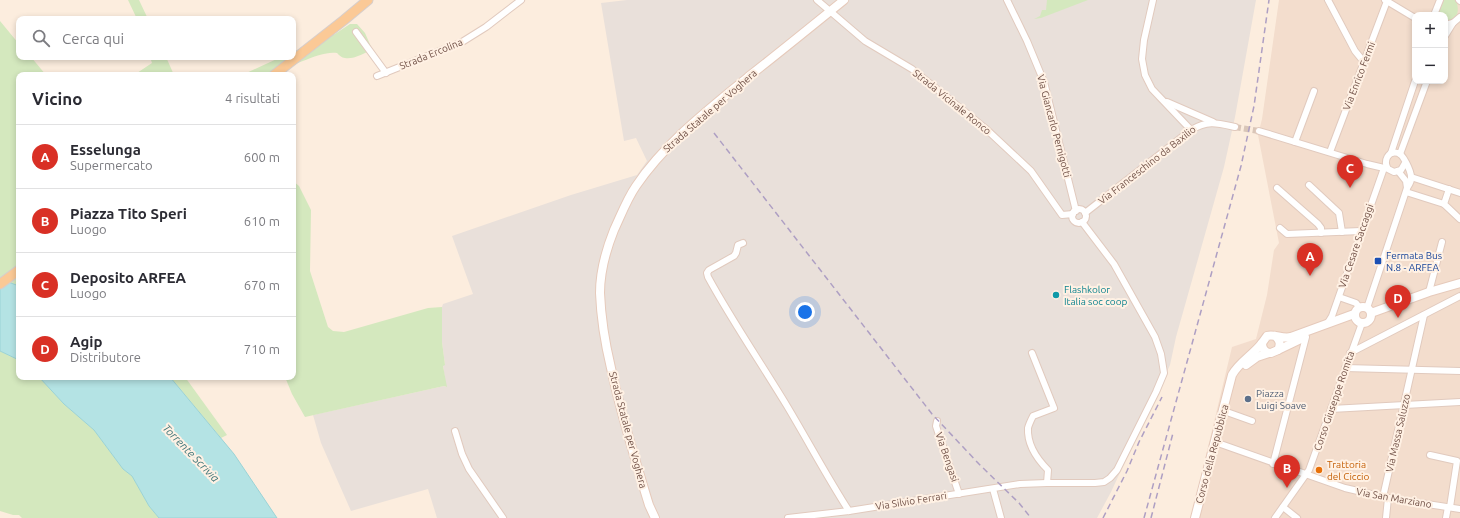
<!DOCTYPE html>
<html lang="it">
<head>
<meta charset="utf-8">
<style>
  body { margin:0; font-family:Ubuntu,sans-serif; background:#f7f7f7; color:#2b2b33 }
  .controls { position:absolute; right:12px; top:12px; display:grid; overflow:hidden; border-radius:8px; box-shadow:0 2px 6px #0003 }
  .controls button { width:36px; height:36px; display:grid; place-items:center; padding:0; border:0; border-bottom:1px solid #e1e1e2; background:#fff; color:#2b2b33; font:20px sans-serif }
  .you { position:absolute; left:805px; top:312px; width:14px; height:14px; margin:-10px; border:3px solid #fff; border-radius:50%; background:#1a73e8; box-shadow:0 0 0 6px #1a73e833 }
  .badge { display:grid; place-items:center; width:26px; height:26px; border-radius:50%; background:#d93025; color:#fff; font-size:13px; font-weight:700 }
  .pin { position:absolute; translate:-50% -33px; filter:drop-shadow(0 1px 2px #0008) }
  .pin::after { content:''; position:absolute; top:21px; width:14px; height:12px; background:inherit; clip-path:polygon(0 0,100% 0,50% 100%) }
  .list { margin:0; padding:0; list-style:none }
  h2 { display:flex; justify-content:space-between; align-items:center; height:52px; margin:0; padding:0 16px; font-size:17px }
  h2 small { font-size:13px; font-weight:400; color:#7c7c81 }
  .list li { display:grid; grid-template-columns:26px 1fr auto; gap:12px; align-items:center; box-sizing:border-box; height:64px; padding:0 16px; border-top:1px solid #e1e1e2 }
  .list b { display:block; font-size:15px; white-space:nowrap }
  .list p { margin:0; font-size:13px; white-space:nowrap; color:#7c7c81 }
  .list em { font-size:13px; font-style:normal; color:#7c7c81 }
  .icon { flex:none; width:22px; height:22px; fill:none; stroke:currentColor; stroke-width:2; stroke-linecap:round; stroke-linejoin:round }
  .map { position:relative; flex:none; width:1460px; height:518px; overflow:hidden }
  .search { position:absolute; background:#fff; box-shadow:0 2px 6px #0003; left:16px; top:16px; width:280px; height:44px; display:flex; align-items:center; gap:10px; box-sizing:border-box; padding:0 14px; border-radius:8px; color:#7c7c81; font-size:15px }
  .panel { position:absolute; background:#fff; box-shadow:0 2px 6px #0003; left:16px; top:72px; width:280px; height:308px; border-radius:8px }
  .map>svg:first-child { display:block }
  .residential { fill:#f3ddcd; fill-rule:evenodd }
  .industrial { fill:#e9e0da }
  .green { fill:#d4e8be }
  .water { fill:#b4e3e4; stroke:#9ad3d6 }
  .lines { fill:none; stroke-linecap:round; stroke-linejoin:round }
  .street-tunnel { stroke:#d9c6b8; stroke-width:6; stroke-dasharray:6 3; stroke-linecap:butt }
  .street-casing { stroke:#e1cabe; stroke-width:8 }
  .secondary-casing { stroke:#e6cabb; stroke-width:10 }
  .primary-casing { stroke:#d7cecb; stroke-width:11 }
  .street { stroke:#fff; stroke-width:6 }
  .secondary { stroke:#fff; stroke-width:8 }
  .primary { stroke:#fbc996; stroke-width:9 }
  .rail { stroke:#ae9fc3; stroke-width:1.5; stroke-dasharray:6 4; stroke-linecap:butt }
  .transit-dot { fill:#1a4fb4; stroke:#fff1e4; stroke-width:1.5 }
  .culture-dot { fill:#0f9aa8; stroke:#fff1e4; stroke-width:1.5 }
  .service-dot { fill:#5c6f8a; stroke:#fff1e4; stroke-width:1.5 }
  .food-dot { fill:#e8710a; stroke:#fff1e4; stroke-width:1.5 }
  .labels { text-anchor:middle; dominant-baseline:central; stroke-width:4; stroke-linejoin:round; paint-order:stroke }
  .street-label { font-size:10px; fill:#715147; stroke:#fff1e4 }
  .transit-label { font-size:10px; fill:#164399; stroke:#fff1e4; text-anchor:start }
  .culture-label { font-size:10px; fill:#0d838f; stroke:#fff1e4; text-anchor:start }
  .service-label { font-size:10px; fill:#4e5e75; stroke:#fff1e4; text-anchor:start }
  .food-label { font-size:10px; fill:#c56008; stroke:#fff1e4; text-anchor:start }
  .water-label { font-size:11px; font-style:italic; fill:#3c7477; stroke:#fff1e4 }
</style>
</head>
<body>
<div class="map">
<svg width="1460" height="518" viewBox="0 0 1460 518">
  <rect width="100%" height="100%" fill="#fcedde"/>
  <path class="residential" d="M1279 0H1460V518H1191L1232 347 1256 339 1267 295 1274 250 1279 243 1258 135 1262 119ZM1415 15H1445V81H1415Z"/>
  <polygon class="industrial" points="627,0 1256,0 1235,117 1224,167 1176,337 1170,365 1111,492 1097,518 437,518 428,489 351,511 321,443 313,415 444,386 446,387 443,365 445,365 442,342 442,307 443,304 473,294 452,236 571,195 637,175 647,161 636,138 624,141 601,3"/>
  <g class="green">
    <polygon points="128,0 139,0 148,19 137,19"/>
    <polygon points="1047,0 1088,0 1041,18 1034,19 1040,16 1042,10 1046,10"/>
    <path d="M1444 0H1456C1460 12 1458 20 1445 22V15H1437L1441 3Z"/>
    <polygon points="0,21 19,44 19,57 31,57 46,75 19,75 19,286 0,279"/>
    <path d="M350 24H357L365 33 372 49C366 53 352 60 345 58 342 58 339 55 337 53 321 50 289 68 273 74 265 77 252 75 242 75L281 57H293V52L335 34Z"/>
    <polygon points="150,57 166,57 174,75 134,75 152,63"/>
    <polygon points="293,181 299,186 311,210 310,271 328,327 333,331 344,332 428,308 442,307 442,342 445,365 443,366 447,387 444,386 305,417 292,394 285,377 293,377"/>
    <polygon points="0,351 19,360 19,377 39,377 64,404 94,430 123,469 132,476 149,506 159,518 22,518 19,515 13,515 0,511"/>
    <polygon points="170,377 185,377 227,435 221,438"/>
  </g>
  <g class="water">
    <polygon points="0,279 19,286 19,360 0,351"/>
    <polygon points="39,377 170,377 234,454 277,518 159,518 149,506 132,476 123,469 94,430 64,404"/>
  </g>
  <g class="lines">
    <polyline class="street-tunnel" points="1235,127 1259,131"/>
    <defs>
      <g id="street">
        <polyline points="817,0 865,41 912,69 985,128 1031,171 1062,215 1073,214"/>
        <polyline points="1007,0 1027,41 1044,82 1076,211"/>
        <polyline points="1153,0 1144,40 1142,59 1145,75 1152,89 1191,130"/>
        <polyline points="1328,0 1355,51 1364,62"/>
        <polyline points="1385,0 1415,18"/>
        <polyline points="1459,0 1460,1"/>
        <polyline points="1434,15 1440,0"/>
        <polyline points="1445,25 1453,23 1460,17"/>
        <polyline points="356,32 386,73"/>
        <polyline points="1445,36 1453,23"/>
        <polyline points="377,76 462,42 486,27 521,0"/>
        <polyline points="1167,102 1213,122"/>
        <polyline points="1259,131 1367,164 1384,168 1386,167"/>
        <polyline points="1295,142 1314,91"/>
        <polyline points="1330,152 1387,1"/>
        <polyline points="1391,153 1415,81"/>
        <polyline points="1400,154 1427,81"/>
        <path d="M1405 163 1401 170 1394 172 1388 169C1383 161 1388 150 1398 153 1403 154 1411 171 1411 177 1412 181 1409 185 1407 188"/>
        <polyline points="1411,177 1460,193"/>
        <polyline points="1309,185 1339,213 1342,232"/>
        <polyline points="1277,188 1318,224 1321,228 1321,233"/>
        <polyline points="1449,189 1444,204 1460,219"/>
        <polyline points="1406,192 1444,204"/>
        <circle cx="1079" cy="216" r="7"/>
        <path d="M1085 213 1191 130C1208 120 1217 123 1235 127"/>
        <polyline points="1280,228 1287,234 1361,231"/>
        <path d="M743 243 738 245 736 253 734 256 709 270 707 273 708 277C732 321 761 363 787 406 808 441 827 477 849 511"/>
        <polyline points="1429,292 1442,242"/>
        <polyline points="1339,297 1356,303 1359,307"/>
        <polyline points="1367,308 1407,188 1406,181 1398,171"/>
        <polyline points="1327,324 1332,316 1384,168"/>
        <path d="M1032 353 1054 408 1033 416C1031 420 1029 424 1028 428 1027 445 1037 459 1048 470L1047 483"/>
        <polyline points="1350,353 1460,296"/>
        <polyline points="1345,368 1460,371"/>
        <polyline points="1331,409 1460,402"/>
        <polyline points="1224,411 1252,421"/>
        <polyline points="937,421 936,426 959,494"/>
        <polyline points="455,431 462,454 469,469 503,518"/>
        <polyline points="1215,442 1345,488 1388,498 1460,509"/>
        <polyline points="1430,455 1457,461 1450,507"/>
        <polyline points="1273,464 1306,337"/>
        <polyline points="993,489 1001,518"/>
        <polyline points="1383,497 1424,315"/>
        <polyline points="1283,507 1297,518"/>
        <polyline points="788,518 849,511 1020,484 1047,483 1095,483 1104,482 1110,478 1117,470 1156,392 1164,373 1161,354 1155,337 1114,264 1082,222"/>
        <polyline points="1275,518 1309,470 1362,323"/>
        <polyline points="1386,518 1388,498"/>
        <polyline points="1446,518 1448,507"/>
      </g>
      <g id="secondary">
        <circle cx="1363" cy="315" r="8"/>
        <polyline points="1371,313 1429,292 1460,283"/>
        <path d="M1275 336C1280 340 1281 344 1278 350L1271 353C1265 353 1262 349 1262 343L1267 336C1275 334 1282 339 1291 337L1354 314"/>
        <polyline points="1278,350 1301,339"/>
        <polyline points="1246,365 1257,357 1269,353"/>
        <path d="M655 518 649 505C635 459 621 415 611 368 605 343 601 318 600 293 600 271 606 250 614 230 621 215 627 199 636 186 665 143 708 110 748 77 780 52 812 26 844 0"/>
        <path d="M1195 518 1232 375C1239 362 1253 355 1262 343"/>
      </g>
      <g id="primary">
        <polyline points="274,75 344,20 368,0"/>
        <polyline points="0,284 19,270"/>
      </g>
    </defs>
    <use href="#street" class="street-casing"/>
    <use href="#secondary" class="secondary-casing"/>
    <use href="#primary" class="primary-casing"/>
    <use href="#street" class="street"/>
    <use href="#secondary" class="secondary"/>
    <use href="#primary" class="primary"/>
    <g class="rail">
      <polyline points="714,133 932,414 979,464 1019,503 1031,518"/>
      <polyline points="1103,518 1127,471 1139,442 1162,397"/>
      <polyline points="1144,518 1241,166 1254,106 1269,0"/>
      <polyline points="1151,518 1173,433"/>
    </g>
  </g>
  <rect class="transit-dot" x="1374" y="257" width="8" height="8" rx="2"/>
  <circle class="culture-dot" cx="1056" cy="295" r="4"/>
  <circle class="service-dot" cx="1248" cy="399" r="4"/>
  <circle class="food-dot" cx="1319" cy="470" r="4"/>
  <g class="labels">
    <g class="street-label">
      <text transform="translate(431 54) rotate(-22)">Strada Ercolina</text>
      <text transform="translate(1359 76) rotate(-69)">Via Enrico Fermi</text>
      <text transform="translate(952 102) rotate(39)">Strada Vicinale Ronco</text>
      <text transform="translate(710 111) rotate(-41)">Strada Statale per Voghera</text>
      <text transform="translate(1054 126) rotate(75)">Via Giancarlo Pernigotti</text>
      <text transform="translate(1147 165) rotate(-38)">Via Franceschino da Baxilio</text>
      <text transform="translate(1356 246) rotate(-71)">Via Cesare Saccaggi</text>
      <text transform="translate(1334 401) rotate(-71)">Corso Giuseppe Romita</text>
      <text transform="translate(628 430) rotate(75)">Strada Statale per Voghera</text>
      <text transform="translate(1398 433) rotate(-77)">Via Massa Saluzzo</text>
      <text transform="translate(1212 454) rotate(-75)">Corso della Repubblica</text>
      <text transform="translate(947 457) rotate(71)">Via Bengasi</text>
      <text transform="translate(1394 498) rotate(10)">Via San Marziano</text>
      <text transform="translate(911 501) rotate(-9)">Via Silvio Ferrari</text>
    </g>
    <g class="transit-label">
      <text x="1386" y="255">Fermata Bus<tspan x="1386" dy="12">N.8 - ARFEA</tspan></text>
    </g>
    <g class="culture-label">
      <text x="1064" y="289">Flashkolor<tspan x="1064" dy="12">Italia soc coop</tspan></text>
    </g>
    <g class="service-label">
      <text x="1256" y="393">Piazza<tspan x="1256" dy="12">Luigi Soave</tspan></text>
    </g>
    <g class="food-label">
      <text x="1327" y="464">Trattoria<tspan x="1327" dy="12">del Ciccio</tspan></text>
    </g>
    <g class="water-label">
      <text transform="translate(191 453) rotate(46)">Torrente Scrivia</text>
    </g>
  </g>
</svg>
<div class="controls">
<button>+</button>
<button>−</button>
</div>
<div class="you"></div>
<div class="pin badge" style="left:1310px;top:276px">A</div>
<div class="pin badge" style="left:1287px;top:488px">B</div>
<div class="pin badge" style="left:1350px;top:188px">C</div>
<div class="pin badge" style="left:1398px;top:318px">D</div>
<div class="search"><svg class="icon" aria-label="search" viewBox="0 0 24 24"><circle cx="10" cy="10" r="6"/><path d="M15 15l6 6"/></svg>Cerca qui</div>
<section class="panel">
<h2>Vicino<small>4 risultati</small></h2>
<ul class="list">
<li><span class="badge">A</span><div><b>Esselunga</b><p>Supermercato</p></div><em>600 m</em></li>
<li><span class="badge">B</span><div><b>Piazza Tito Speri</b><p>Luogo</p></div><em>610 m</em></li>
<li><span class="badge">C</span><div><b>Deposito ARFEA</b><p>Luogo</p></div><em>670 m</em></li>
<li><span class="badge">D</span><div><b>Agip</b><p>Distributore</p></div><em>710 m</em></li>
</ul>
</section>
</div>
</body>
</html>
